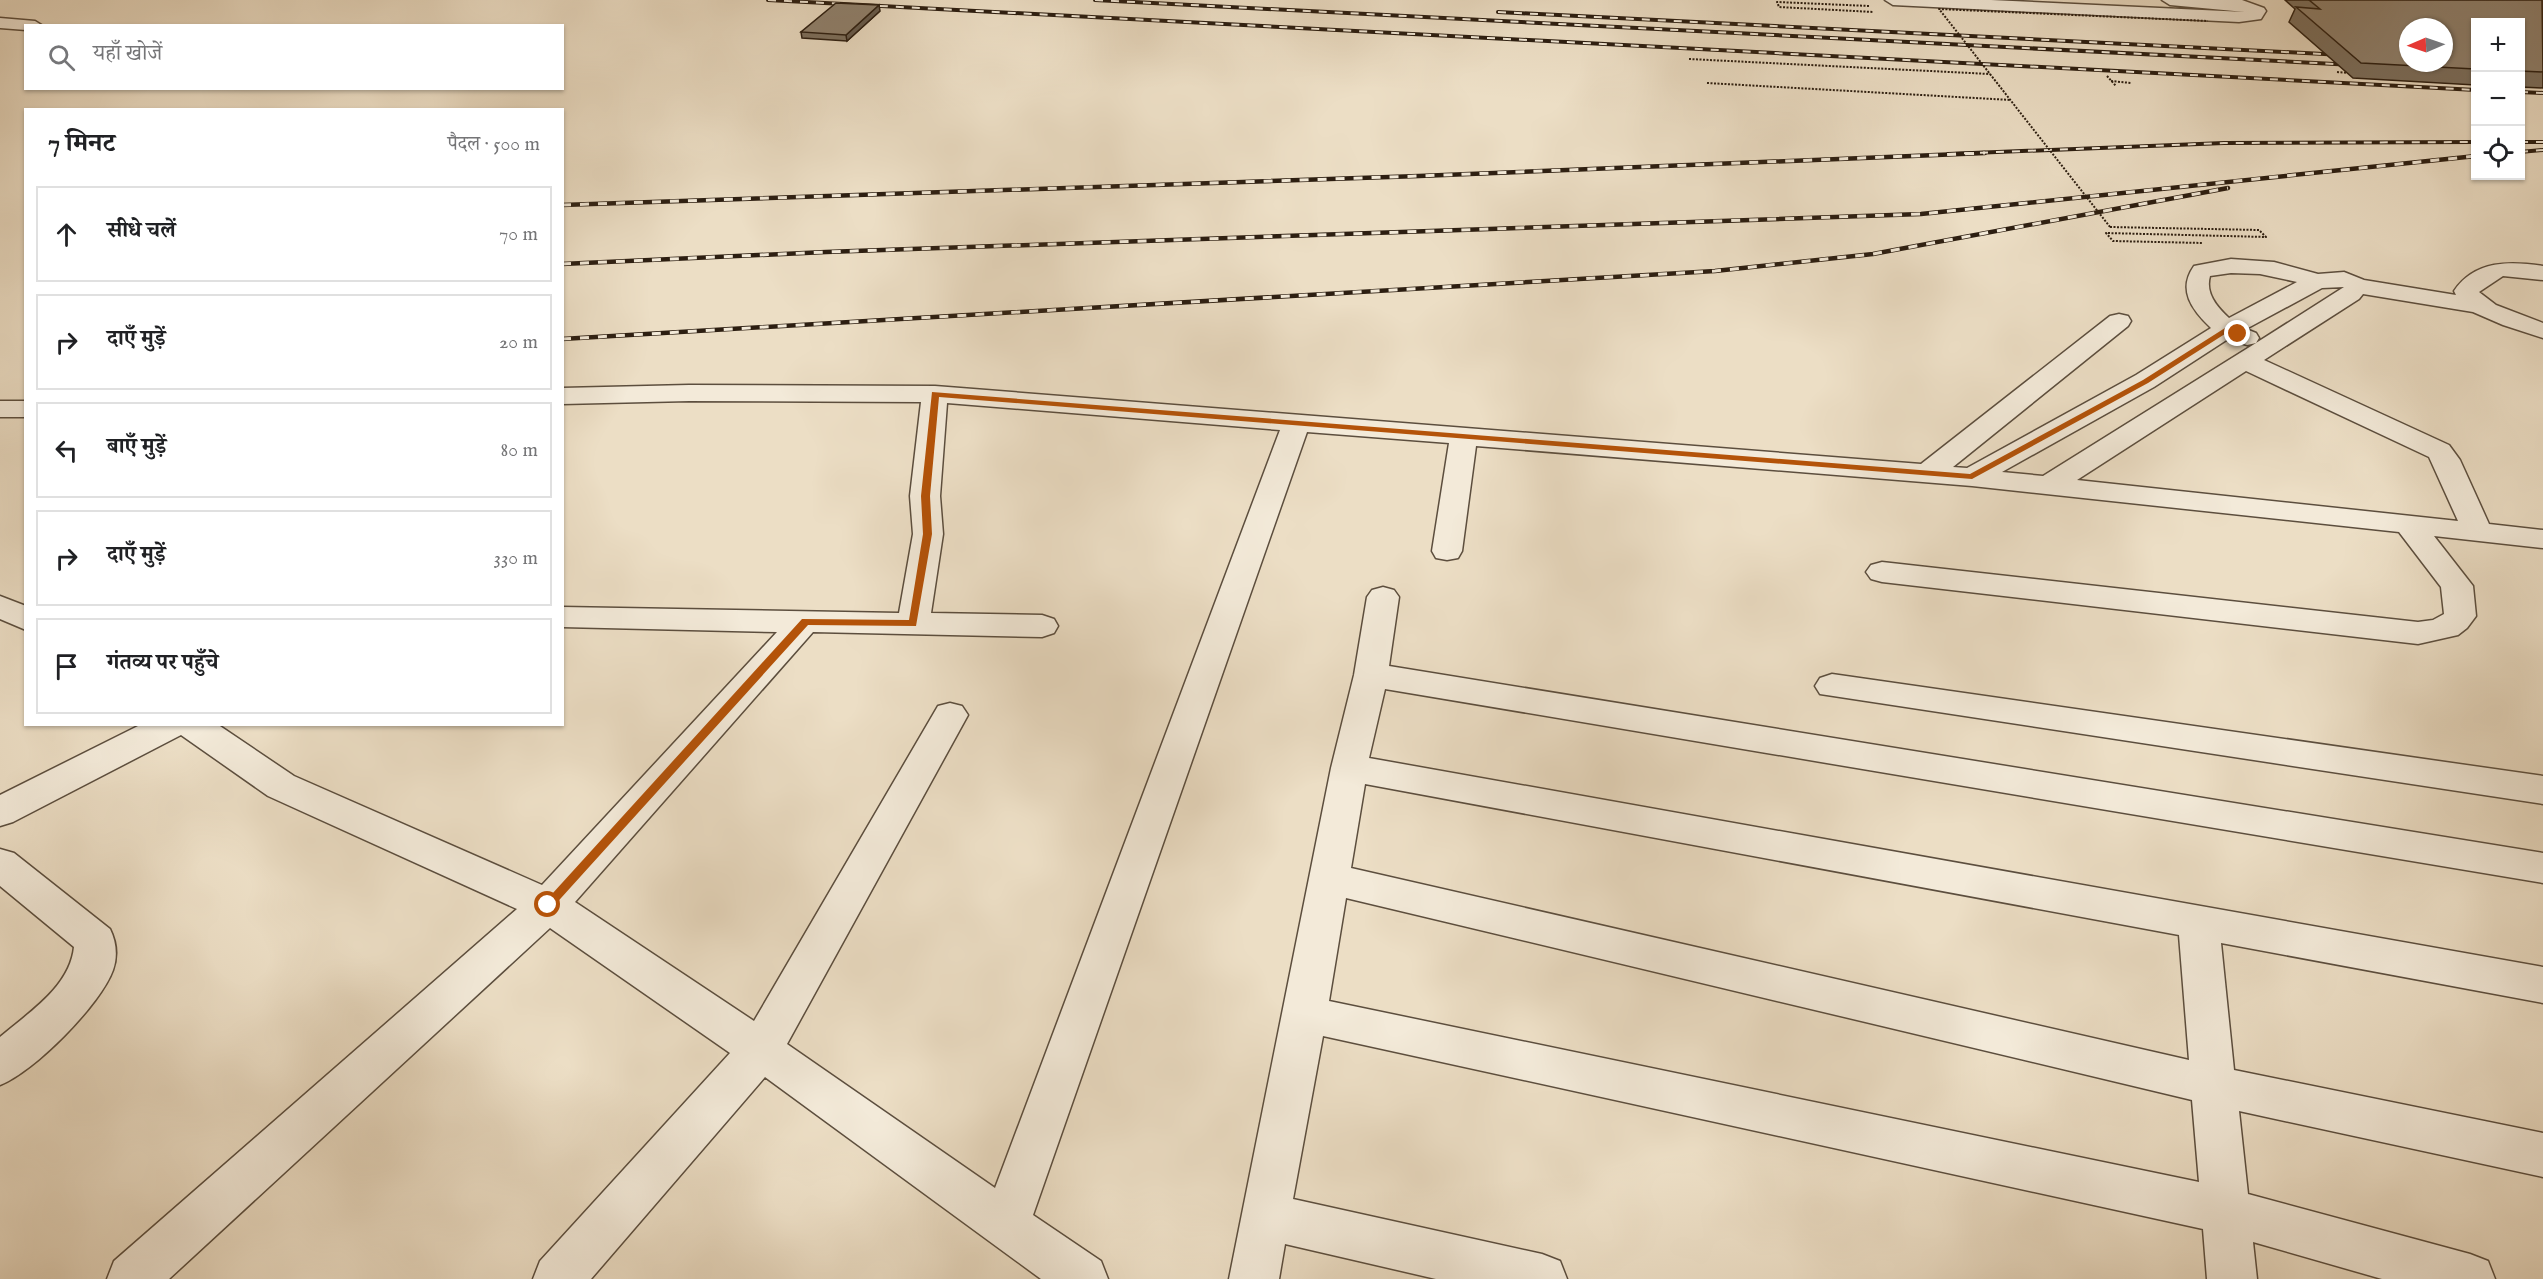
<!DOCTYPE html>
<html lang="hi">
<head>
<meta charset="utf-8">
<style>
  body { margin:0; font-family:"IM FELL English","Noto Serif Devanagari",serif; background:#f2f2f2; color:#202124 }
  .controls { position:absolute; right:18px; top:18px; display:grid; overflow:hidden; border-radius:0px; box-shadow:0 2px 4px #0004 }
  .controls button { width:54px; height:54px; display:grid; place-items:center; padding:0; border:0; border-bottom:2px solid #e0e0e0; background:#fff; color:#202124; font:30px sans-serif }
  .compass { position:absolute; left:2399px; top:18px; width:54px; height:54px; border-radius:50%; background:#fff; box-shadow:0 2px 4px #0004; rotate:268deg }
  .stop { position:absolute; width:18px; height:18px; margin:-14px; border:4px solid #b45309; border-radius:50%; background:#fff }
  .stop.end { background:#b45309; border-color:#fff; box-shadow:0 2px 6px #0008 }
  .list { margin:0; padding:0; list-style:none }
  h2 { display:flex; justify-content:space-between; align-items:center; height:78px; margin:0; padding:0 24px; font-size:26px }
  h2 small { font-size:20px; font-weight:400; color:#757577 }
  .list li { display:grid; grid-template-columns:39px 1fr auto; gap:18px; align-items:center; box-sizing:border-box; height:96px; margin:0 12px 12px; padding:0 12px; border:2px solid #e0e0e0; border-radius:0px }
  .list b { display:block; font-size:22px; white-space:nowrap }
  .list em { font-size:20px; font-style:normal; color:#757577 }
  .icon { flex:none; width:33px; height:33px; fill:none; stroke:currentColor; stroke-width:2; stroke-linecap:round; stroke-linejoin:round }
  .map { position:relative; flex:none; width:2543px; height:1279px; overflow:hidden }
  .search { position:absolute; background:#fff; box-shadow:0 2px 4px #0004; left:24px; top:24px; width:540px; height:66px; display:flex; align-items:center; gap:15px; box-sizing:border-box; padding:0 21px; border-radius:0px; color:#757577; font-size:22px }
  .panel { position:absolute; background:#fff; box-shadow:0 2px 4px #0004; left:24px; top:108px; width:540px; height:618px; border-radius:0px }
  .map>svg:first-child { display:block }
  .lines { fill:none; stroke-linecap:round; stroke-linejoin:round }
  .minor-casing { stroke:#5c4e3e; stroke-width:3 }
  .path { stroke:#2c1e11; stroke-width:2; stroke-dasharray:2 1.5; stroke-linecap:butt }
  .minor { fill:#f3ead9; fill-rule:evenodd }
  .rail-far1-casing { stroke:#2c1e11; stroke-width:4 }
  .rail-casing { stroke:#2c1e11; stroke-width:4.5 }
  .rail-far1 { stroke:#f3ead9; stroke-width:2; stroke-dasharray:8; stroke-linecap:butt }
  .rail { stroke:#f3ead9; stroke-width:3; stroke-dasharray:9; stroke-linecap:butt }
  .path-bridge { stroke:#2c1e11; stroke-width:2; stroke-dasharray:2 1.5; stroke-linecap:butt }
  .wall { fill:#7c705f; stroke:#2c1e11; stroke-width:1.5 }
  .shaded-wall { fill:#655b4e; stroke:#2c1e11; stroke-width:1.5 }
  .building { fill:#90826f; stroke:#2c1e11; stroke-width:1.5; fill-rule:evenodd }
  .route { fill:#b45309 }
</style>
</head>
<body>
<div class="map">
<svg width="2543" height="1279" viewBox="0 0 2543 1279">
  <rect width="100%" height="100%" fill="#ecdec5"/>
  <filter id="stains"><feTurbulence type="fractalNoise" baseFrequency=".00333" numOctaves="4"/><feColorMatrix values="0 0 0 0 .2 0 0 0 0 .09 0 0 0 0 .02 0 0 0 .5 -.17"/></filter>
  <radialGradient id="worn" r=".72"><stop offset=".6" stop-color="#630" stop-opacity="0"/><stop offset="1" stop-color="#630" stop-opacity=".3"/></radialGradient>
  <g class="lines">
    <defs>
      <g id="minor">
        <polygon points="1885,0 1991,0 2245,12 2170,5 2162,0 2242,0 2264,8 2266,11 2261,19 2239,22 1893,5"/>
        <polygon points="0,18 35,21 43,26 26,26 26,30 0,28"/>
        <path d="M2231 259 2274 262 2318 274 2344 272 2364 280 2456 295 2454 291C2475 260 2510 261 2543 266V280L2503 276 2479 292 2496 305 2543 323V338L2503 325 2473 312 2363 294 2359 299 2264 360 2449 445 2460 460 2489 524 2543 530V548L2434 536 2473 586 2476 616 2467 628 2458 635 2418 644 1882 582 1871 579 1866 572 1871 565 1882 562 2418 622 2433 620 2444 614 2441 587 2399 532 1972 486 1476 446 1462 551 1458 558 1447 560 1436 558 1432 551 1449 443 1307 432 1033 1215 1101 1261 1108 1279H1041L765 1077 591 1279H533L540 1261 730 1053 550 928 169 1279H107L114 1261 517 909 268 796 181 735 13 822 0 826V795L142 724H217L294 776 542 885 777 632 562 627V607L899 613 913 534 910 496 921 402 689 401 562 404V388L689 385 935 386 1921 464 2110 316 2119 314 2128 316 2131 321 2128 326 1953 467 1967 468 2136 375 2211 328C2192 310 2177 290 2194 266ZM2231 273 2260 274 2297 282 2229 318C2217 307 2205 293 2210 276ZM2344 287 2256 343 2259 338 2256 333 2246 329 2322 288ZM2228 339 2247 345 2256 343 2043 476 2002 472 2154 387ZM2246 371 2429 457 2458 521 2077 480ZM947 403 1280 430 995 1188 787 1044 968 715 962 706 950 703 938 706 754 1021 575 902 813 632 1042 637 1054 633 1058 626 1054 619 1042 615 931 613 943 534 940 496Z"/>
        <rect x="0" y="401" width="26" height="16"/>
        <path d="M1383 587 1394 590 1399 597 1389 666 2543 853V883L1385 689 1369 758 2543 967V1003L2221 943 2234 1070 2543 1133V1177L2239 1111 2248 1194 2470 1254 2488 1261 2495 1279H2382L2253 1242 2257 1279H2207L2203 1229 1323 1036 1293 1199 1542 1254 1560 1261 1567 1279H1436L1285 1244 1279 1279H1229L1331 768 1354 675 1367 597 1372 590ZM1365 784 2179 935 2189 1060 1351 868ZM1346 898 2192 1100 2199 1182 1329 1001Z"/>
        <polygon points="0,596 26,606 26,630 0,619"/>
        <polygon points="1832,674 2543,776 2543,804 1820,694 1815,686 1820,678"/>
        <path d="M0 849 14 853 110 929C116 941 118 956 113 970 101 1004 34 1072 0 1085V1037C28 1013 70 987 74 947L0 886Z"/>
      </g>
    </defs>
    <use href="#minor" class="minor-casing"/>
    <g class="path">
      <polyline points="1869,6 1777,2 1779,7 1873,12"/>
      <polyline points="1689,59 1990,74"/>
      <polyline points="2337,72 2350,73"/>
      <polyline points="2107,76 2116,86"/>
      <polyline points="2111,81 2131,83"/>
      <polyline points="1707,83 2011,100"/>
      <polyline points="2110,227 2259,230 2266,237 2106,233 2113,241 2202,243"/>
    </g>
    <use href="#minor" class="minor"/>
    <defs>
      <g id="rail-far1">
        <polyline points="768,0 2476,90"/>
        <polyline points="1095,0 2354,65"/>
        <polyline points="1498,12 2343,55"/>
        <polyline points="2520,92 2543,93"/>
        <polyline points="2520,142 2543,142"/>
        <polyline points="2520,152 2543,150"/>
        <polyline points="1948,154 2224,143 2476,142"/>
      </g>
      <g id="rail">
        <polyline points="562,205 1419,176 1985,153"/>
        <polyline points="562,264 826,252 1921,214 2476,156"/>
        <polyline points="562,339 1715,271 1873,254 2228,188"/>
      </g>
    </defs>
    <use href="#rail-far1" class="rail-far1-casing"/>
    <use href="#rail" class="rail-casing"/>
    <use href="#rail-far1" class="rail-far1"/>
    <use href="#rail" class="rail"/>
    <polyline class="path-bridge" points="2110,227 1939,9 2208,21"/>
  </g>
  <g class="wall">
    <polygon points="2285,0 2542,0 2543,88 2520,87 2520,22 2475,22 2475,85 2353,78 2289,22 2295,9"/>
    <polygon points="880,11 847,41 802,38 801,32"/>
  </g>
  <polygon class="shaded-wall" points="879,5 880,11 847,41 846,35"/>
  <g class="building">
    <path d="M2309 0H2542L2543 72 2520 71V22H2475V69L2361 63 2296 7 2320 9ZM2408 27H2444V63H2408Z"/>
    <polygon points="836,3 879,5 846,35 801,32"/>
  </g>
  <polygon class="route" points="2225,328 2242,334 2238,337 2228,332 2148,383 1972,479 939,397 930,496 932,534 916,626 808,625 552,908 548,910 542,905 802,619 909,620 923,534 921,496 932,392 1970,474 2143,380"/>
  <rect width="100%" height="100%" filter="url(#stains)"/>
  <rect width="100%" height="100%" fill="url(#worn)"/>
</svg>
<div class="controls">
<button>+</button>
<button>−</button>
<button><svg class="icon" aria-label="locate" viewBox="0 0 24 24"><circle cx="12" cy="12" r="6"/><path d="M12 2v4M12 18v4M2 12h4M18 12h4"/></svg></button>
</div>
<svg class="compass" viewBox="-18 -18 36 36"><path d="M0-13l5 13h-10z" fill="#e53935"/><path d="M0 13l5-13h-10z" fill="#757577"/></svg>
<div class="stop" style="left:548px;top:905px"></div>
<div class="stop end" style="left:2238px;top:334px"></div>
<div class="search"><svg class="icon" aria-label="search" viewBox="0 0 24 24"><circle cx="10" cy="10" r="6"/><path d="M15 15l6 6"/></svg>यहाँ खोजें</div>
<section class="panel">
<h2>7 मिनट<small>पैदल · 500 m</small></h2>
<ul class="list">
<li><svg class="icon" aria-label="ahead" viewBox="0 0 24 24"><path d="M12 20V5M6 11l6-6 6 6"/></svg><div><b>सीधे चलें</b></div><em>70 m</em></li>
<li><svg class="icon" aria-label="right" viewBox="0 0 24 24"><path d="M7 20v-9h11M14 6l5 5-5 5"/></svg><div><b>दाएँ मुड़ें</b></div><em>20 m</em></li>
<li><svg class="icon" aria-label="left" viewBox="0 0 24 24"><path d="M17 20v-9H6M10 6l-5 5 5 5"/></svg><div><b>बाएँ मुड़ें</b></div><em>80 m</em></li>
<li><svg class="icon" aria-label="right" viewBox="0 0 24 24"><path d="M7 20v-9h11M14 6l5 5-5 5"/></svg><div><b>दाएँ मुड़ें</b></div><em>330 m</em></li>
<li><svg class="icon" aria-label="arrive" viewBox="0 0 24 24"><path d="M6 21V4h12l-3 4 3 4H6"/></svg><div><b>गंतव्य पर पहुँचे</b></div></li>
</ul>
</section>
</div>
</body>
</html>
